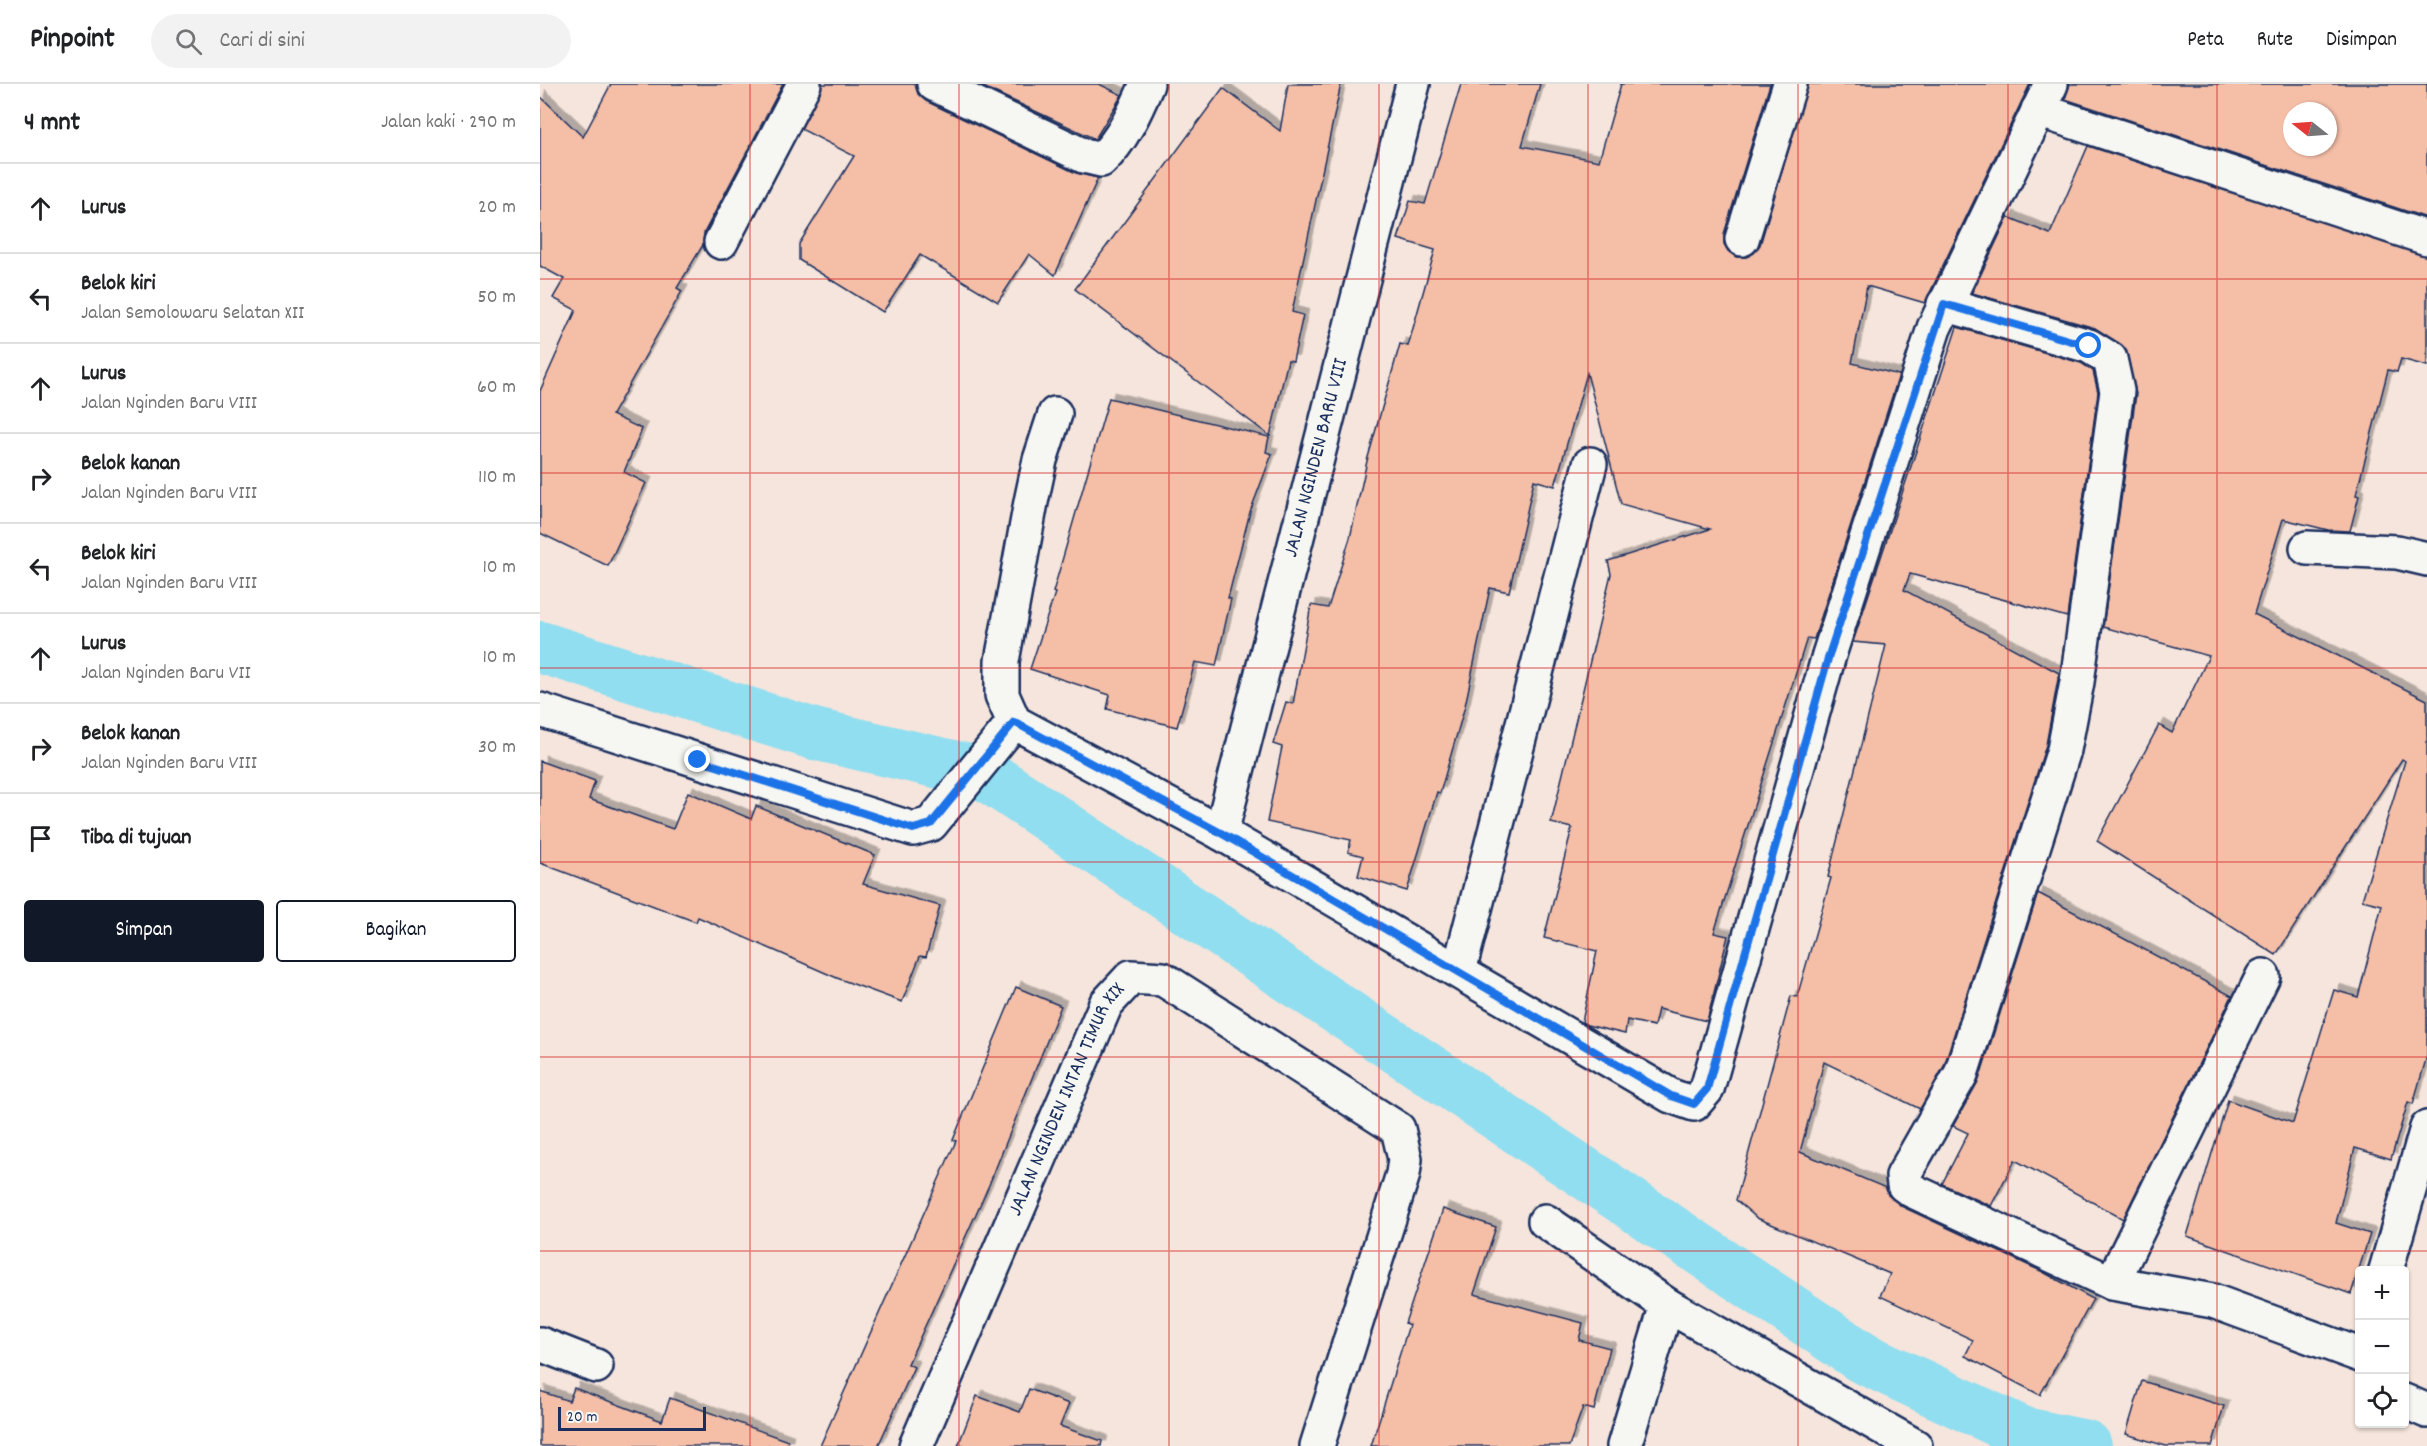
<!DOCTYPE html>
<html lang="id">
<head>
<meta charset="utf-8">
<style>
  body { margin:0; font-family:Dekko,sans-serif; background:#f2f2f2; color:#202124 }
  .controls { position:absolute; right:18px; bottom:18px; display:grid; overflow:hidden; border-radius:6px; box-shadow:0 2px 4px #0004 }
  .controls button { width:54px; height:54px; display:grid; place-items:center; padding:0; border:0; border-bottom:2px solid #e0e0e0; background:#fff; color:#202124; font:30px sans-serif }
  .compass { position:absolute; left:1743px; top:18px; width:54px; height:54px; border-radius:50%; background:#fff; box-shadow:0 2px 4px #0004; rotate:287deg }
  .scale { position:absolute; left:18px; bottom:15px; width:148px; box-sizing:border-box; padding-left:6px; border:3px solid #1b2f5e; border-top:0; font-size:16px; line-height:21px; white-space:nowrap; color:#1b2f5e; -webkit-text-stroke:4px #f6f6f2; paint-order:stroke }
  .stop { position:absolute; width:18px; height:18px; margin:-14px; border:4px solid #1a73e8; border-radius:50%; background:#fff }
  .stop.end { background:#1a73e8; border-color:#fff; box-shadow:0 2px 6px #0008 }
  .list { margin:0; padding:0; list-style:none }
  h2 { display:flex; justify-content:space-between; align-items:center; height:78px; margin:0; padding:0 24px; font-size:26px }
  h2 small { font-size:20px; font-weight:400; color:#757577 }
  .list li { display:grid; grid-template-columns:39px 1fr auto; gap:18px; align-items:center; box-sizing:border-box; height:90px; padding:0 24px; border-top:2px solid #e0e0e0 }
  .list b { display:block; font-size:22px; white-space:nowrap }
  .list p { margin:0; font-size:20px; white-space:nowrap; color:#757577 }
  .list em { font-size:20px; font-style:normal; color:#757577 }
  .actions { display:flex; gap:12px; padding:18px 24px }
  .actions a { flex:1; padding:14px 0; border:2px solid #111827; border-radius:6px; text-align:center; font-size:21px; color:#111827 }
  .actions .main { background:#111827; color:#fff }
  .icon { flex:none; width:33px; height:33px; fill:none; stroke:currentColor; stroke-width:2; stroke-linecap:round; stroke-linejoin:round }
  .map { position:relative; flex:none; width:1887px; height:1362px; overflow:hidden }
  header { display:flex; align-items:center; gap:36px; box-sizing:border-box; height:84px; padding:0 30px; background:#fff; border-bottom:2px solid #e0e0e0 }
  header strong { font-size:28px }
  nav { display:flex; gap:33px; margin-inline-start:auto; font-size:21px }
  .search { width:420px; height:54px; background:#f2f2f2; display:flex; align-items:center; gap:15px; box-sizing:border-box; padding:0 21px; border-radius:33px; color:#757577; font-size:22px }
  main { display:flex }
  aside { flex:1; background:#fff }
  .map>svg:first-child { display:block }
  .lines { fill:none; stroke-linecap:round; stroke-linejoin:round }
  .canal { stroke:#91def0; stroke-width:52 }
  .building { fill:#f4bea7; stroke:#1b2f5e; stroke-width:1.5; fill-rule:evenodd; filter:url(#shadow) }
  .minor-casing { stroke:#1b2f5e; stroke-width:38 }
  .minor { stroke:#f6f6f2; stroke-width:33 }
  .route { stroke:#1a73e8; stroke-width:8 }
  .grid { fill:none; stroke:#d62828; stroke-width:1.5; stroke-opacity:0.55 }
  .labels { text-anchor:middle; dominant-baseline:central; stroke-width:5; stroke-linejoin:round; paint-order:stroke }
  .street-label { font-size:21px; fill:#1b2f5e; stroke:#f6f6f2 }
</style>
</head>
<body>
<header>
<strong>Pinpoint</strong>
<div class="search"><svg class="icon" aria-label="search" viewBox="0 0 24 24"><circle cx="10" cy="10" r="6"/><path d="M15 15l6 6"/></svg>Cari di sini</div>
<nav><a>Peta</a><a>Rute</a><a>Disimpan</a></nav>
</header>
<main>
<aside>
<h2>4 mnt<small>Jalan kaki · 290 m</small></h2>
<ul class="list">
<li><svg class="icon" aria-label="ahead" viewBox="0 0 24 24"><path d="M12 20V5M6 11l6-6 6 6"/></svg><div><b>Lurus</b></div><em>20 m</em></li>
<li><svg class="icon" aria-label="left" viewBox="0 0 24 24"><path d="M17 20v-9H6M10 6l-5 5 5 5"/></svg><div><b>Belok kiri</b><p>Jalan Semolowaru Selatan XII</p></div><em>50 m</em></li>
<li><svg class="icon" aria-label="ahead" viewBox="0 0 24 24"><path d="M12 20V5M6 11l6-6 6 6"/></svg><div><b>Lurus</b><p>Jalan Nginden Baru VIII</p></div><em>60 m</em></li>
<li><svg class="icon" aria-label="right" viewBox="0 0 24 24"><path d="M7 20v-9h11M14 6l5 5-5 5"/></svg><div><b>Belok kanan</b><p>Jalan Nginden Baru VIII</p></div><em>110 m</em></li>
<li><svg class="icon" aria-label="left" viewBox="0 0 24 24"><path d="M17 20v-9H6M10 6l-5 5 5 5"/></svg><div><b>Belok kiri</b><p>Jalan Nginden Baru VIII</p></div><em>10 m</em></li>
<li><svg class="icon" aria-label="ahead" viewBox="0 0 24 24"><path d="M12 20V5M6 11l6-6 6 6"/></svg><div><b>Lurus</b><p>Jalan Nginden Baru VII</p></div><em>10 m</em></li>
<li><svg class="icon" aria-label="right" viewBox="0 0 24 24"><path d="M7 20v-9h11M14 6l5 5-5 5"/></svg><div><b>Belok kanan</b><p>Jalan Nginden Baru VIII</p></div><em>30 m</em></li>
<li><svg class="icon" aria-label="arrive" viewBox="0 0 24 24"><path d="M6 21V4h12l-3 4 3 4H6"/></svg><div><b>Tiba di tujuan</b></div></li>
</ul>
<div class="actions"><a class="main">Simpan</a><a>Bagikan</a></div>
</aside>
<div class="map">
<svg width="1887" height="1362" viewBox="0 0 1887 1362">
  <defs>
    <filter id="shadow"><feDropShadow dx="5.5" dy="-5.5" stdDeviation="0" flood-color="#0004"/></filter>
  </defs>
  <rect width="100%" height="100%" fill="#f5e5dc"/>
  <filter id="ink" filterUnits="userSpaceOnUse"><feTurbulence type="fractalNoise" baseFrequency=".0167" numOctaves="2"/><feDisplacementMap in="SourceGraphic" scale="12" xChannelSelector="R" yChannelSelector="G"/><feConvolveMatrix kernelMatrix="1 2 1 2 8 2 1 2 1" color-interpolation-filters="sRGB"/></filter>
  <g filter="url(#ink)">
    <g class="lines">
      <polyline class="canal" points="0,563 274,650 443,689 1323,1274 1484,1349 1546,1362"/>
    </g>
    <g class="building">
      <polygon points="71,0 243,0 164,149 163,161 137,204 142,207 72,331 102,345 84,388 106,399 68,482 0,449 0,307 36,226 13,214 24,195 0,182 0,12 43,53"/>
      <polygon points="283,0 375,0 378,10 386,17 536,89 558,94 515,191 489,170 458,218 380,171 343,228 259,176 259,160 314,72 261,45"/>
      <polygon points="437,0 559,0 582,11 555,55"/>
      <polygon points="748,0 801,0 752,228 763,231 753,277 748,276 730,352 535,205 683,4 740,47"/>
      <polygon points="921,0 1000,0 982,62 1059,77 1081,0 1230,0 1184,150 1184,160 1188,167 1196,173 1206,173 1214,169 1220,161 1268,0 1490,0 1385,219 1327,202 1312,279 1359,291 1274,555 1267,554 1174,849 1188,852 1167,937 1118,925 1114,942 1087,936 1085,950 1047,941 1042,938 1057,867 1004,854 1032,744 1011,739 1071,490 1068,477 1170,445 1081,420 1047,289 1015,402 994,396 969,508 950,504 925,622 900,709 897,708 867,807 818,792 823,772 808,768 811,756 727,738 742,663 733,660 746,618 753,620 771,521 788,524 810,454 827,377 860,260 868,262 895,166 858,155 870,117 885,120"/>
      <path d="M1530 0H1887V134L1525 15ZM1752 27H1788V63H1752Z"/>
      <polygon points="1548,62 1887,172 1887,282 1861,275 1857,288 1848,286 1816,411 1819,412 1810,447 1788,446 1743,435 1714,530 1887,616 1887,972 1873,1020 1868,1018 1851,1075 1815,1064 1796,1139 1830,1150 1811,1210 1647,1152 1688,1016 1753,1039 1794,906 1818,913 1842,821 1822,816 1865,677 1862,675 1736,871 1557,757 1619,641 1632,649 1669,572 1563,543 1596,310 1586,265 1555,244 1432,209 1468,133 1510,150"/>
      <polygon points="1417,243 1541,279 1553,287 1558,308 1527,533 1370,490 1364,506 1519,589 1518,595 1506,661 1404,982 1380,1025 1284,978 1260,1068 1346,1104 1348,1111 1363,1123 1503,1188 1553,1215 1500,1311 1425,1272 1433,1256 1340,1212 1350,1190 1217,1134 1196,1116 1251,912 1257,913 1291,794 1288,793 1346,561 1313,558"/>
      <polygon points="569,314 729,353 726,368 732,370 710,428 688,514 691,515 676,582 655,578 637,643 567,625 570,611 490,585 515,509 513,508"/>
      <polygon points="0,677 55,697 49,715 133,745 148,708 211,735 216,722 335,771 323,800 400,822 386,873 380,872 362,918 297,894 158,833 156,838 0,779"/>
      <polygon points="1498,809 1692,912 1583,1135 1475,1076 1451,1122 1402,1100 1428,1049 1413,1042 1439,996"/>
      <polygon points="476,903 521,922 449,1101 368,1280 374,1283 338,1362 280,1362 416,1057 413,1056"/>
      <polygon points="903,1125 956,1143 934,1210 1043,1239 1039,1256 1070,1264 1054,1326 1043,1323 1029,1362 831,1362 869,1241 865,1239"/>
      <polygon points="1602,1297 1684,1322 1672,1362 1626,1362 1586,1350"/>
      <polygon points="34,1304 122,1337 130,1314 248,1357 247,1362 0,1362 0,1307 29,1317"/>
      <polygon points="489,1305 529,1320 520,1342 562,1357 561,1362 418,1362 437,1312 480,1328"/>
    </g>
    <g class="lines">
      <defs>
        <g id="minor">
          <path d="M394 0 544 72 561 76C582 57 596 26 607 0"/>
          <polyline points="1498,26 1887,154"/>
          <polyline points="1202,155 1250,0"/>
          <polyline points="181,158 264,0"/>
          <polyline points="1404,220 1549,262 1570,275 1577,307 1537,598 1524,666 1421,990 1363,1092 1364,1101 1371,1106 1572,1199 1673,1217 1820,1271"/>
          <polyline points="515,330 500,376 491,418 462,577 462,611 474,638 681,749 1131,1012 1154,1020 1167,1005 1289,571 1394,244 1511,0"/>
          <polyline points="1767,464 1857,468 1887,475"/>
          <polyline points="0,626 373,745 391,740 474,638"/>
          <path id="s1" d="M681 749 873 0"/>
          <polyline points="919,887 1050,380"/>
          <polyline points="1005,1137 1127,1221 1375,1362"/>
          <polyline points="1846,1186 1887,1044"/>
          <polyline points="1572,1199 1723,892"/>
          <polyline points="0,1260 56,1282"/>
          <polyline points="1864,1317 1887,1327"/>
          <path id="s2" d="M376 1362 566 920 591 893 623 895 858 1045 865 1075 863 1090 777 1362"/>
          <polyline points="1084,1362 1127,1221"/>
        </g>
      </defs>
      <use href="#minor" class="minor-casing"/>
      <use href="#minor" class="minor"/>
    </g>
  </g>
  <g class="lines" filter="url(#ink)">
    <polyline class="route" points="158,676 373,745 391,740 474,638 681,749 1131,1012 1154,1020 1167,1005 1289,571 1404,220 1549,262"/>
  </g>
  <path class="grid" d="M210 0V1362M419 0V1362M629 0V1362M839 0V1362M1048 0V1362M1258 0V1362M1468 0V1362M1677 0V1362M0 195H1887M0 389H1887M0 584H1887M0 778H1887M0 973H1887M0 1167H1887"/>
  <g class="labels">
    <g class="street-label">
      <text stroke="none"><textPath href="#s1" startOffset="387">JALAN NGINDEN BARU VIII</textPath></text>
      <text stroke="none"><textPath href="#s2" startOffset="378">JALAN NGINDEN INTAN TIMUR XIX</textPath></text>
    </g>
  </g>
</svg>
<div class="controls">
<button>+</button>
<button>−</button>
<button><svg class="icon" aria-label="locate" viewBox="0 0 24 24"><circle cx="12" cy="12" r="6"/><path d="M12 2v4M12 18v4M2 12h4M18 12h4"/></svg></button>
</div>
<svg class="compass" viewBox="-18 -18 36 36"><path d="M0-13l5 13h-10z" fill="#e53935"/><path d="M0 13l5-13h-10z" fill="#757577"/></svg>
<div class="scale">20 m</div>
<div class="stop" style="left:1549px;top:262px"></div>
<div class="stop end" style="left:158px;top:676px"></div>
</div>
</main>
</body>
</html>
